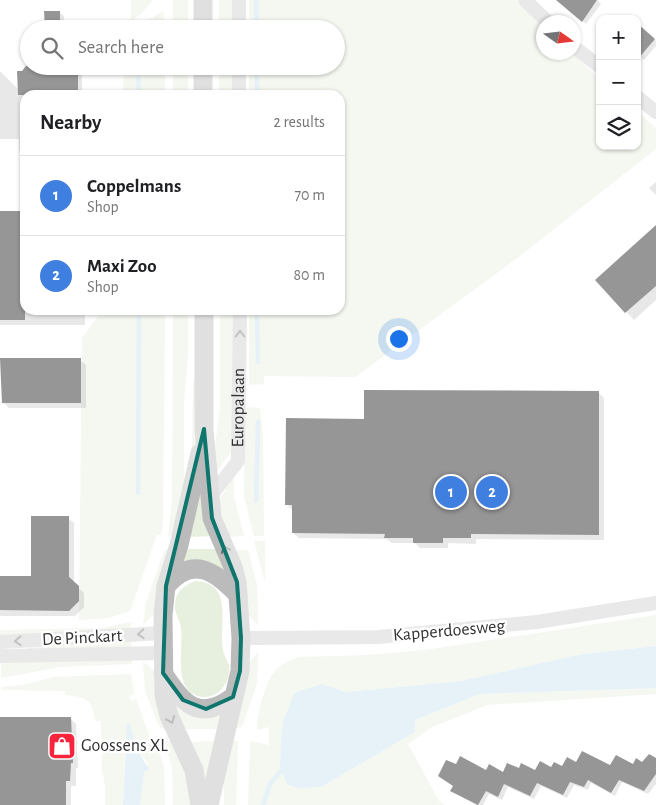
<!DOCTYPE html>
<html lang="en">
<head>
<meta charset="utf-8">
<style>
  body { margin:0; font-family:"Alegreya Sans",sans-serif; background:#f2f2f2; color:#202124 }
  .controls { position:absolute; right:15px; top:15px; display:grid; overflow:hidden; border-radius:10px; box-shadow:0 1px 4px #0004 }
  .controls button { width:45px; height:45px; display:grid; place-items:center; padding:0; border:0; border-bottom:1px solid #e0e0e0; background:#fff; color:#202124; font:25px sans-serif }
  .compass { position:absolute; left:536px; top:15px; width:45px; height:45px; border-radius:50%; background:#fff; box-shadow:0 1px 4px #0004; rotate:104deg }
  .you { position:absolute; left:398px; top:338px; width:18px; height:18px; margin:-12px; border:4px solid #fff; border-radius:50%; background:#1a73e8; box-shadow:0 0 0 8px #1a73e833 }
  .badge { display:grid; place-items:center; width:32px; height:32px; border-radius:50%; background:#d93025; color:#fff; font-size:16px; font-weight:700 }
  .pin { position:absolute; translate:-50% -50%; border:2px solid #fff; box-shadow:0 1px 5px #0006 }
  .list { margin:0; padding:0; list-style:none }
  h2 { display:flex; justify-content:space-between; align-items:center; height:65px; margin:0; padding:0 20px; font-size:21px }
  h2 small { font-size:16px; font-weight:400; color:#757577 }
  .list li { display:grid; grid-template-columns:32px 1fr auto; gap:15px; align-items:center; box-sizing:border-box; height:80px; padding:0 20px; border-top:1px solid #e0e0e0 }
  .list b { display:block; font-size:19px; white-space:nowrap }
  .list p { margin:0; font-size:16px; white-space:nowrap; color:#757577 }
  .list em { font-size:16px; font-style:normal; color:#757577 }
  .icon { flex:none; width:28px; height:28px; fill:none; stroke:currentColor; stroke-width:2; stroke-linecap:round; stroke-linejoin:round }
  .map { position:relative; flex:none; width:656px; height:805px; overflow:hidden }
  .search { position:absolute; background:#fff; box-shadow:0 1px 4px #0004; left:20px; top:20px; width:325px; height:55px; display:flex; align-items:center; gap:12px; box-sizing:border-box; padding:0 18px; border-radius:28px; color:#757577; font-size:19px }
  .panel { position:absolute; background:#fff; box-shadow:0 1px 4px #0004; left:20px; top:90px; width:325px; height:225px; border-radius:15px }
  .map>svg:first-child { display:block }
  .green { fill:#e7efde }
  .water { fill:#c8e2f0 }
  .shadow { fill:#0003 }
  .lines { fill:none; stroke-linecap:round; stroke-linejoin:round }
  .stream { stroke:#c8e2f0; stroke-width:4.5 }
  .building { fill:#181818 }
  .street { stroke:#cecece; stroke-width:14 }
  .secondary { stroke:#bbb; stroke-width:19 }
  .oneway { stroke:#787878 }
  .oneway2 { stroke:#6f6f6f }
  .marked { fill:none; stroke:#0f766e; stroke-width:4; stroke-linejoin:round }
  .labels { text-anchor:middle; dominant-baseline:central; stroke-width:5; stroke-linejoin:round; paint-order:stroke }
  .street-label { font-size:18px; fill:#313131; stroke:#fff }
  .poi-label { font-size:18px; fill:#313131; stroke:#fff; text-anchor:start }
</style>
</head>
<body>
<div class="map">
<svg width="656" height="805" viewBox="0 0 656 805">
  <rect width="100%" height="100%" fill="#fff"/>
  <g class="green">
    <polygon points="131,0 153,0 141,14 131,21"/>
    <rect x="173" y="0" width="15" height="29"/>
    <rect x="219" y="0" width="15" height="29"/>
    <polygon points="249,0 516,0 543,26 544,52 571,53 600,79 600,146 637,146 637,111 656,128 656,149 516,259 355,377 264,376 264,384 249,385 249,310 340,310 340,95 249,95 249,66 336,66 336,29 249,29"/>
    <polygon points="163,11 165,29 142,29 150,19"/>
    <polygon points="124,66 165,66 165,95 123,95"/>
    <rect x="173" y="66" width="15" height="29"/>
    <rect x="219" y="66" width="15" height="29"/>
    <polygon points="103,310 165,310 163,523 161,535 157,534 130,611 109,618 79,620 82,338"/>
    <polygon points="173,310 188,310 188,356 184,402 184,497 176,536 168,536 172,502"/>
    <polygon points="220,310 234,310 232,450 216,473 214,453 220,409"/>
    <polygon points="197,380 196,451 192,451 193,381"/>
    <polygon points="245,407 260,408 263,435 264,536 254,536 244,496"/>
    <polygon points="234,478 234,497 244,536 225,537 218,502 232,479"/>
    <polygon points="199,482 215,536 185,537"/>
    <polygon points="254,541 265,541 265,582"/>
    <polygon points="167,549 172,549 156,612 143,625 146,603 164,551"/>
    <polygon points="182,549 221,549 225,573 182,566"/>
    <polygon points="232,550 248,550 257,585 258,626 247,613"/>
    <path d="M195 581C234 583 219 623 223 649 223 655 228 660 229 666 231 682 219 698 203 697 171 693 184 649 181 628 179 617 172 610 176 598 179 589 186 585 195 581Z"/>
    <path d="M656 615V646L583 654 461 681 346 692 322 684 283 722 280 768 321 787 415 732V720L480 694 656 688V694L487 705 432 727 408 744 439 801 444 805H248L250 741 269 745V727L257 730C257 715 265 682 275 671 281 664 290 661 299 657L367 655 425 650Z"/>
    <polygon points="131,622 131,630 0,636 0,630 102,628"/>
    <polygon points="132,641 131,648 27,650 26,646"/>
    <polygon points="258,652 257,683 242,727 232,729 247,665"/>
    <polygon points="132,658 132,664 60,667 1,678 1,659"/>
    <path d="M143 662C164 671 164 710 168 729H162L159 726 145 691Z"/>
    <path d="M131 674 134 693 129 696 131 701 136 699 153 745 157 744 164 768 165 805H140L144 772 148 764 136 747 130 726 125 747 123 805H105V785L102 770 101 721H95C93 699 85 697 65 695V691L1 690V687L23 685 53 677Z"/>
    <polygon points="171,704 221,711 221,729 180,729"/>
    <polygon points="164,741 176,741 196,805 173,805 172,767"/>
    <polygon points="217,741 208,784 202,783 187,742"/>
    <polygon points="228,741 238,741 236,805 224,805 224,757"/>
  </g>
  <g class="water">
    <polygon points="656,646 656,688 480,694 415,720 415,732 321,787 299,788 288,785 280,768 281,739 283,722 294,694 297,692 322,684 346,692 461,681 583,654"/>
    <polygon points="127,723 130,724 136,747 149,769 144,772 140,805 123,805"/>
  </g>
  <g class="shadow">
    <polygon points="557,0 597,0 601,4 586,24"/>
    <polygon points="59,12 64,16 64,29 46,29"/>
    <polygon points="638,26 656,41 656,46 644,60 637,54"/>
    <polygon points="29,65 75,66 82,73 82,92 120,92 123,95 25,95 23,154 19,150 19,139 0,139 0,71 19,90 22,72"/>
    <polygon points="656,182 656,195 649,188"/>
    <polygon points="0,212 25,212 25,310 85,310 85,325 0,325"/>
    <polygon points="656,233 656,300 634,320 597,280"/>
    <polygon points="80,360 86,365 86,408 9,408 3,402"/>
    <polygon points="599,393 604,398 604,540 476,539 476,544 448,543 448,548 420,548 415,543 392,543 387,539 299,538 293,533 292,510 287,504 365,420"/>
    <polygon points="68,518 74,523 74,584 84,593 84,607 75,616 0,616 0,578 32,578"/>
    <polygon points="0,718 70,718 76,724 78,768 76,768 76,786 71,786 71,805 0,805"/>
    <polygon points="656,759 656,784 648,794 622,782 615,796 591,783 588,790 574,785 567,798 541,786 534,799 508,787 502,800 489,794 483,805 476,805 452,791 456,766 503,773 519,770 536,772 576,764 611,767 633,765"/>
  </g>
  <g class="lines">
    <g class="stream">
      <polyline points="256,0 257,29"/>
      <polyline points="138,66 139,95"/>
      <polyline points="257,66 257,95"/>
      <polyline points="257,310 258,362"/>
      <polyline points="138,493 139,310"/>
      <polyline points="256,501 258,422"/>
      <polyline points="263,805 270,784 284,767"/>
    </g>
  </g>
  <g class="building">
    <polygon points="556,0 597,0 582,22"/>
    <polygon points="44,11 60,11 60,29 45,29"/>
    <polygon points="637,23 655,39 637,60"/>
    <polygon points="26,66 78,66 78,95 18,95 17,71 22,71"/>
    <rect x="0" y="211" width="25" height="109"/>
    <polygon points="656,225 656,286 625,313 595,280"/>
    <polygon points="0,358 81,358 81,403 2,403"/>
    <polygon points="364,390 599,391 599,535 471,534 471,538 443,538 443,543 413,543 413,538 384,538 385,534 292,533 292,505 285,505 286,418 364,419"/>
    <polygon points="31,516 69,516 69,577 79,586 79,601 69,611 0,610 0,576 31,576"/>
    <polygon points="0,717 71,717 73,763 71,763 70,781 66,781 66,805 0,805"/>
    <polygon points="582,751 610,765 616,755 633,764 636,758 642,762 649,754 656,758 656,774 644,791 619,780 611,793 588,780 584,787 570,782 563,795 537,783 530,796 504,784 498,797 486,791 478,805 450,791 453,786 438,776 446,760 456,764 460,756 486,770 489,764 503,772 507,763 519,768 521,763 535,770 540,761 551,767 554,762 562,766 567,757 576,762"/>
  </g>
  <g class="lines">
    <g class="street">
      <polyline points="239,0 239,29"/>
      <polyline points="525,0 548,22"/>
      <polyline points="574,47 600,67"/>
      <polyline points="239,66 239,95"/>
      <polyline points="637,97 656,112"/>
      <path id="s1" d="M210 497 238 461 240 310"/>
      <polyline points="241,638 379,637 537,622 656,603"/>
      <polyline points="0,642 163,633"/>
      <polyline points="0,656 163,653"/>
    </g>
    <g class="secondary">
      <polyline points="203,0 203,29"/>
      <polyline points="203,66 203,95"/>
      <polyline points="204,310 204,429 212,518 233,567 237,582 241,638 240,671 209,805"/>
      <path d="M166 586C193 555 215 571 238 595"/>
      <path d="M163 673C183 703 198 723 233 697"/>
      <polyline points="200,805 194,770 169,716 164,695 163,615 166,586 179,545 200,453"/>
    </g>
  </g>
  <defs><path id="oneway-chevron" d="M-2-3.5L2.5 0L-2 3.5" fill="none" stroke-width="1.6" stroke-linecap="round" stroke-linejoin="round" transform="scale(1.25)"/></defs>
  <g class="oneway">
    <use href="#oneway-chevron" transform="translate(240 334) rotate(-90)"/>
    <use href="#oneway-chevron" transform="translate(141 634) rotate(177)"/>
    <use href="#oneway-chevron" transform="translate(18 641) rotate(177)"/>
  </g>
  <g class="oneway2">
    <use href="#oneway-chevron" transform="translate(225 549) rotate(-113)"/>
    <use href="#oneway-chevron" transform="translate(171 720) rotate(68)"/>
  </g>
  <path d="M0 0H656V805H0ZM204 429 212 518 237 582 241 638 240 671 233 697 206 709 183 700 163 673 166 586Z" fill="#fff" fill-opacity=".55" fill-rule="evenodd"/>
  <path class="marked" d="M204 429 212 518 237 582 241 638 240 671 233 697 206 709 183 700 163 673 166 586Z"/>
  <defs>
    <symbol id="shop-square" viewBox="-11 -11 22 22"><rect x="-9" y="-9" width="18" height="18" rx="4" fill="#f6243d" stroke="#fff"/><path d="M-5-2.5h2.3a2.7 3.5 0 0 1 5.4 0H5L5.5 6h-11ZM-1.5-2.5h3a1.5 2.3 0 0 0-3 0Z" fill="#fff"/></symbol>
  </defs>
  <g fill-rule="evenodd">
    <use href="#shop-square" x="46" y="730" width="32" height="32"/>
  </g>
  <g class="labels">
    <g class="street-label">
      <text stroke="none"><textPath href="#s1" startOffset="99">Europalaan</textPath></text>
      <text transform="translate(449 631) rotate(-5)">Kapperdoesweg</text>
      <text transform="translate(82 638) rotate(-3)">De Pinckart</text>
    </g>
    <g class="poi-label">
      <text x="81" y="746">Goossens XL</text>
    </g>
  </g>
</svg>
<div class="controls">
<button>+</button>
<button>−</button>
<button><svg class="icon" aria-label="layers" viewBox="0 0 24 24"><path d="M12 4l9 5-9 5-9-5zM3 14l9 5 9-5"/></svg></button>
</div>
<svg class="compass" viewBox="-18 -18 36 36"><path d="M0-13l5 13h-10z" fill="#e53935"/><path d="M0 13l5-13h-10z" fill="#757577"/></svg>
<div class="you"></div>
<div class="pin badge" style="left:451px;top:492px;background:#3f7fe0">1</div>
<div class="pin badge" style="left:492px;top:492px;background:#3f7fe0">2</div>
<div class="search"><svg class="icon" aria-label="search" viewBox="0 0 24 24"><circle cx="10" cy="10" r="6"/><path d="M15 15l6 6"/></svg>Search here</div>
<section class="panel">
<h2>Nearby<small>2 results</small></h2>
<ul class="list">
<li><span class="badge" style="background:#3f7fe0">1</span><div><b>Coppelmans</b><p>Shop</p></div><em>70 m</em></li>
<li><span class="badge" style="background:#3f7fe0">2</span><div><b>Maxi Zoo</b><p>Shop</p></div><em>80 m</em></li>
</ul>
</section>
</div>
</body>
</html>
